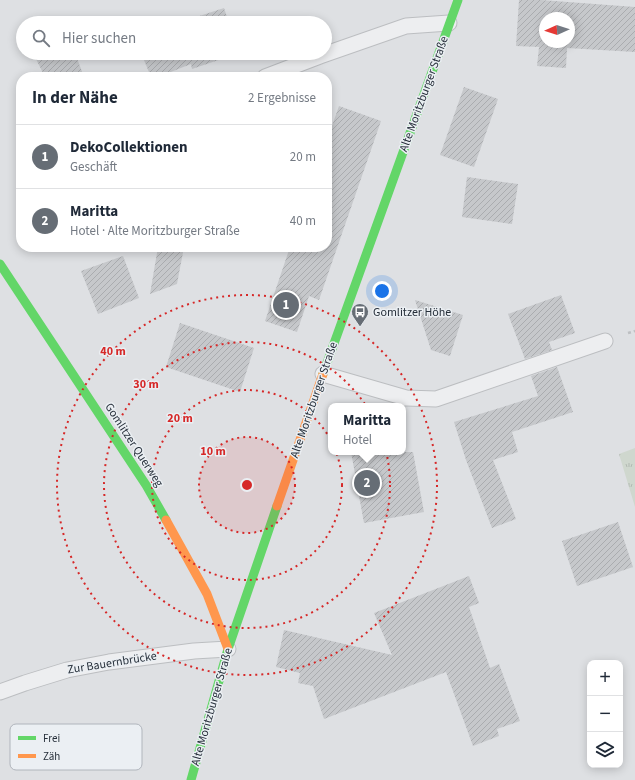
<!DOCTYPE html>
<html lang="de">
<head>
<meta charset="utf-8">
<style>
  body { margin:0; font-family:"Source Sans 3",sans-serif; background:#f2f2f3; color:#1f2937 }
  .controls { position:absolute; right:12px; bottom:12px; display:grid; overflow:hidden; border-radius:8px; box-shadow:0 2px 10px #0003 }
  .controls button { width:36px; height:36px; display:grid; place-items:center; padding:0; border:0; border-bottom:1px solid #e0e1e3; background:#fff; color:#1f2937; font:20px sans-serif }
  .compass { position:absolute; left:539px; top:12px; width:36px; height:36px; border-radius:50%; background:#fff; box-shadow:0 2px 10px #0003; rotate:267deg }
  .you { position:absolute; left:382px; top:291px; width:14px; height:14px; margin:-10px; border:3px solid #fff; border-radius:50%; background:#1a73e8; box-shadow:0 0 0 6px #1a73e833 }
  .badge { display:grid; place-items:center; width:26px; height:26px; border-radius:50%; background:#666d75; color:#fff; font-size:13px; font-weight:700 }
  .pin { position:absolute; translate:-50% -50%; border:2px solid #fff; box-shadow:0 1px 4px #0006 }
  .popup { position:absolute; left:328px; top:403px; width:78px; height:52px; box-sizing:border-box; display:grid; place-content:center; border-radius:8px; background:#fff; filter:drop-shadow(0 1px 3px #0005); font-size:13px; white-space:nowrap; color:#747a83 }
  .popup b { font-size:15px; color:#1f2937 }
  .popup::after { content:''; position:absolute; left:50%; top:100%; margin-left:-8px; border:8px solid transparent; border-top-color:#fff }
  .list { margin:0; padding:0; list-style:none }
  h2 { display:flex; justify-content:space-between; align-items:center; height:52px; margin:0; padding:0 16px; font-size:17px }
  h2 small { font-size:13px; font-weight:400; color:#747a83 }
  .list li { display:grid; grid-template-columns:26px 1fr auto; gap:12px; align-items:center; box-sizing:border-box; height:64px; padding:0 16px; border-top:1px solid #e0e1e3 }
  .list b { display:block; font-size:15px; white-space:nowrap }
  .list p { margin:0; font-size:13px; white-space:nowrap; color:#747a83 }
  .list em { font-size:13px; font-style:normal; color:#747a83 }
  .icon { flex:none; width:22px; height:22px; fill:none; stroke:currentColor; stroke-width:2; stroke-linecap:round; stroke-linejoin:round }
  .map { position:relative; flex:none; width:635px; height:780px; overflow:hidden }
  .search { position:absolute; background:#fff; box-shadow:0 2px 10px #0003; left:16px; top:16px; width:316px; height:44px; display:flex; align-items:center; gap:10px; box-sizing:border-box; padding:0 14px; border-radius:22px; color:#747a83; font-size:15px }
  .panel { position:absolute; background:#fff; box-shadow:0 2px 10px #0003; left:16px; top:72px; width:316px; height:180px; border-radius:16px }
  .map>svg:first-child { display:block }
  .grass { fill:url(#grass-tufts) }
  .building { fill:url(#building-hatch); fill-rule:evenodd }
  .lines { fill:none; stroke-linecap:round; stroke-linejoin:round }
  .lane-casing { stroke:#bcbec1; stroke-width:17 }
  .path { stroke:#bdbfc2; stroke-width:2.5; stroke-dasharray:3 3; stroke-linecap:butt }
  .lane { stroke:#edeef0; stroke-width:15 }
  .fast { stroke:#63d668; stroke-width:9 }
  .slow { stroke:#ff974d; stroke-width:9 }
  .ring { fill:none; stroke:#d62828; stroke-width:2; stroke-dasharray:2 4 }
  .labels { text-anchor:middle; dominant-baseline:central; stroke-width:3; stroke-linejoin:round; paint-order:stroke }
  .street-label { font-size:12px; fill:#262f3a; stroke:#ebeff3 }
  .poi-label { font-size:12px; fill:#262f3a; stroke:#ebeff3; text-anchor:start }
  .key { fill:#ebeff3; stroke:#b0b5bc; stroke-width:1 }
  .key-label { font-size:11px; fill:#262f3a }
  .centre { fill:#d62828; stroke:#ebeff3; stroke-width:2 }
  .ring-label { font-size:12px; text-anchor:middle; font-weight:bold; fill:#d62828; stroke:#ebeff3; stroke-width:3; stroke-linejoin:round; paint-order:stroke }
</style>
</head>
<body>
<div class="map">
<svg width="635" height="780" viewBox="0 0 635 780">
  <defs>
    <pattern id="grass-tufts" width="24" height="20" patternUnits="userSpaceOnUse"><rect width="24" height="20" fill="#cfd7ce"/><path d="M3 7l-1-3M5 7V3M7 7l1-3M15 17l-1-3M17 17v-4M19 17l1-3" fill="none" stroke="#b2b9b2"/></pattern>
    <pattern id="building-hatch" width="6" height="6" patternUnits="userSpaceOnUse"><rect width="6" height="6" fill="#c6c8cb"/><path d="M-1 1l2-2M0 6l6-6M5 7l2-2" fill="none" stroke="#aaacaf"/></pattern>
  </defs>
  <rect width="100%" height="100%" fill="#dee0e3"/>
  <polygon class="grass" points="635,448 635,507 619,454"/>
  <g class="building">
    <path d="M519 0H541L635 7V52L567 48 566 68 537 66 539 47 516 46ZM545 18H569V42H545Z"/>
    <polygon points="224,8 229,23 178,23"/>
    <polygon points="33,53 75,53 84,77 45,77"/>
    <polygon points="141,53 239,53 192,69 191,64 158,77 151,77"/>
    <polygon points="464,87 498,99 474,167 440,155"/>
    <polygon points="339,106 381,121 319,300 309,296 297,332 265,321 290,247 327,247 327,140"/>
    <polygon points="467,177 518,184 512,224 462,217"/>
    <polygon points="158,247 184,247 177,284 150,294"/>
    <polygon points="123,256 139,298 98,314 81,271"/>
    <polygon points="561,295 575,333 549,342 552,350 525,359 508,314"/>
    <polygon points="415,300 463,315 450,356 431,350"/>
    <polygon points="180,323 254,348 240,392 166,367"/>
    <polygon points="557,367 573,412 512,432 518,452 493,460 516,519 492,528 466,460 454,422 538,396 531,376"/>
    <polygon points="351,452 413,452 424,512 364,523"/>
    <polygon points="618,522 633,567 577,586 562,541"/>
    <polygon points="469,576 479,603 469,607 490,668 499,664 520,721 497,729 499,736 473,746 446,672 324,719 313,686 298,683 300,673 276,667 284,630 392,655 374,613"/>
  </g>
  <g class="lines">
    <defs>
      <g id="lane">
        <polyline points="265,77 320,56 406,26 449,23"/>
        <polyline points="323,374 406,398 436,399 605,341"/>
        <polyline points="0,692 25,683 67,670 109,662 194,651 228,649"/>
      </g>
    </defs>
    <use href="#lane" class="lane-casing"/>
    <polyline class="path" points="628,333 635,331"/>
    <use href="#lane" class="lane"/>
    <g class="fast">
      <polyline points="0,264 146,485 166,520"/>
      <polyline points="323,374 458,0"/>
      <polyline points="191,780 228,649 277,506"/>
    </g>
    <g class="slow">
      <polyline points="277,506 323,374"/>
      <polyline points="166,520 207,594 228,649"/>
    </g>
  </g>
  <circle cx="247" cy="485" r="48" fill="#d62828" fill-opacity=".12"/>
  <g class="ring">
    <circle cx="247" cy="485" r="48"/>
    <circle cx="247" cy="485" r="95"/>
    <circle cx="247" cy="485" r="143"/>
    <circle cx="247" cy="485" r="190"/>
  </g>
  <defs>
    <symbol id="bus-pin" viewBox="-11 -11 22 30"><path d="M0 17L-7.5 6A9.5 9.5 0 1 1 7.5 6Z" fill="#666d75" stroke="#ebeff3"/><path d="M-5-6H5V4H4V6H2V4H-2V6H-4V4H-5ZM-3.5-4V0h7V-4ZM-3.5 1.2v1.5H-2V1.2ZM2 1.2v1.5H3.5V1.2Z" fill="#fff"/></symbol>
  </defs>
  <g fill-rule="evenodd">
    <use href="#bus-pin" x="350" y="302" width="20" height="27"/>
  </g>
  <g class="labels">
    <g class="street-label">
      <text transform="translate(424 94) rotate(-70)">Alte Moritzburger Straße</text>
      <text transform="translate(314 400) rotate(-71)">Alte Moritzburger Straße</text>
      <text transform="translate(134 445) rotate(57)">Gomlitzer Querweg</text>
      <text transform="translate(112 663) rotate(-9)">Zur Bauernbrücke</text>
      <text transform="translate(212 707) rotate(-74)">Alte Moritzburger Straße</text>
    </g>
    <g class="poi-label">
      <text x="373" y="312">Gomlitzer Höhe</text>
    </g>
  </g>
  <rect x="10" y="724" width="132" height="46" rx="6" class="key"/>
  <rect x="18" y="736" width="18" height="4" fill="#63d668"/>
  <rect x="18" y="754" width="18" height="4" fill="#ff974d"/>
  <g class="key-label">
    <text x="43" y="742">Frei</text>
    <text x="43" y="760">Zäh</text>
  </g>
  <circle cx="247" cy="485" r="6" class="centre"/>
  <g class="ring-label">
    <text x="113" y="355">40 m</text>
    <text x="146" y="388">30 m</text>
    <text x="180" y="422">20 m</text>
    <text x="213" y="455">10 m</text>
  </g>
</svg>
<div class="controls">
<button>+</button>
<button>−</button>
<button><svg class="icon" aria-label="layers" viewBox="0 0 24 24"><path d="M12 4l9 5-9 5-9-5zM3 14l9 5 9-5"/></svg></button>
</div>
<svg class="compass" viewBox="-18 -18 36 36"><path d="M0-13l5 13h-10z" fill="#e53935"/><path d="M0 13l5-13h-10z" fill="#747a83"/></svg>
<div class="you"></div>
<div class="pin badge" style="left:286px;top:305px">1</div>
<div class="pin badge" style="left:367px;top:483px">2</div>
<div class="popup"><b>Maritta</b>Hotel</div>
<div class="search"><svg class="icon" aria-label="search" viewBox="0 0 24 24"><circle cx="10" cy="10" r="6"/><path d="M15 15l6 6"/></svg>Hier suchen</div>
<section class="panel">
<h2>In der Nähe<small>2 Ergebnisse</small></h2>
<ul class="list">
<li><span class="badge">1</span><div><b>DekoCollektionen</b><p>Geschäft</p></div><em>20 m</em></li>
<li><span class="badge">2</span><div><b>Maritta</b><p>Hotel · Alte Moritzburger Straße</p></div><em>40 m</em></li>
</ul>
</section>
</div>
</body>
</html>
